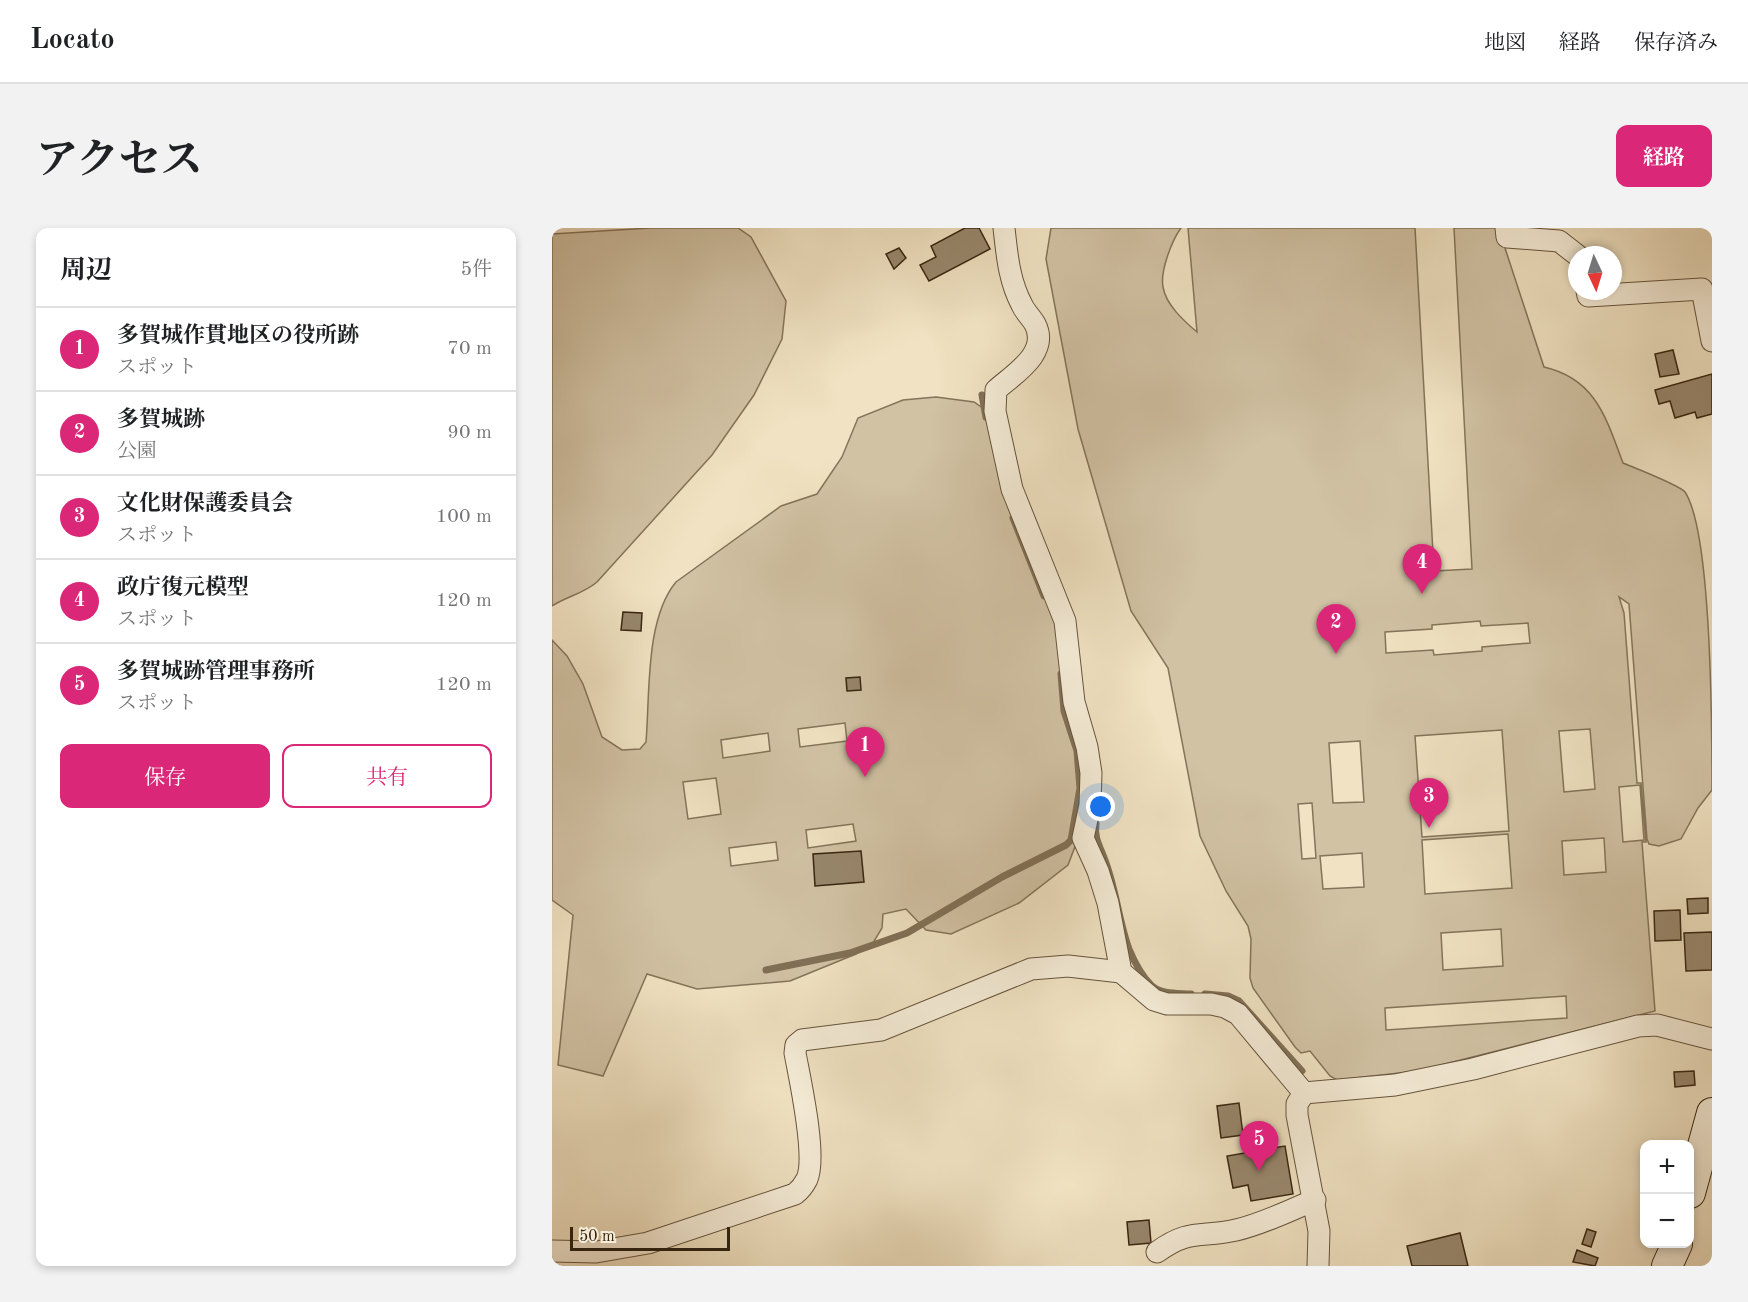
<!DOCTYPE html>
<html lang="ja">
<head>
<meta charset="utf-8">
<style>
  body { margin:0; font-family:"Old Standard TT","Noto Serif JP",serif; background:#f2f2f2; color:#202124 }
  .controls { position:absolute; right:18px; bottom:18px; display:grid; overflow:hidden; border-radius:12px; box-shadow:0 3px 9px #0003 }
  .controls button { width:54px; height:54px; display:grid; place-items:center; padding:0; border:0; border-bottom:2px solid #e0e0e0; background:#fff; color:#202124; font:30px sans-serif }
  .compass { position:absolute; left:1016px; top:18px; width:54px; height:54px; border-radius:50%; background:#fff; box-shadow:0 3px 9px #0003; rotate:176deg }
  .scale { position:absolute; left:18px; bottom:15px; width:160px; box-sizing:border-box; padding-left:6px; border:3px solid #382510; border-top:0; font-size:16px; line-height:21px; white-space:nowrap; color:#382510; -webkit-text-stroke:4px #f5ecd7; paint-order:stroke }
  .you { position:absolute; left:549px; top:579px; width:21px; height:21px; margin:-15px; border:4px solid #fff; border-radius:50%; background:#1a73e8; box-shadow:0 0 0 9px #1a73e833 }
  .badge { display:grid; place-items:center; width:39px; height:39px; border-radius:50%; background:#db2777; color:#fff; font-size:20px; font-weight:700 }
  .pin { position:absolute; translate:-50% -50px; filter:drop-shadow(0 2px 3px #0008) }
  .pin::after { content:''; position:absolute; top:32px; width:21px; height:18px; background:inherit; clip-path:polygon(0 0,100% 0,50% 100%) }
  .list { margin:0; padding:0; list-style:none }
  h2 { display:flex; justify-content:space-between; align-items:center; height:78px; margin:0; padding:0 24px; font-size:26px }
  h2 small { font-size:20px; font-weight:400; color:#757577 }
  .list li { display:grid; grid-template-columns:39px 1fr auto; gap:18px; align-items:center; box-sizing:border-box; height:84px; padding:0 24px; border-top:2px solid #e0e0e0 }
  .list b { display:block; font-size:22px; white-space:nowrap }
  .list p { margin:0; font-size:20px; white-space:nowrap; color:#757577 }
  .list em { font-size:20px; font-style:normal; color:#757577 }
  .actions { display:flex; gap:12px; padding:18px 24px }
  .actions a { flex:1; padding:14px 0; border:2px solid #db2777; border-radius:12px; text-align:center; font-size:21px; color:#db2777 }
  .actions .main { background:#db2777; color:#fff }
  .map { position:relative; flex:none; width:1160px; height:1038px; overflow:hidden; border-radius:12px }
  header { display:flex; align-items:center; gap:36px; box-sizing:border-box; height:84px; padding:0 30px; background:#fff; border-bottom:2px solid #e0e0e0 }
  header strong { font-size:28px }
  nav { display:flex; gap:33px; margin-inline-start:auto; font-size:21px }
  .intro { display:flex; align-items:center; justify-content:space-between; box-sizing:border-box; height:144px; padding:0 36px }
  h1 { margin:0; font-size:42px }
  .button { padding:15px 27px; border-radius:12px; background:#db2777; color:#fff; font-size:21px; font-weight:700 }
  main { display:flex; gap:36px; padding:0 36px }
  aside { flex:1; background:#fff; border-radius:12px; box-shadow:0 3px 9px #0003 }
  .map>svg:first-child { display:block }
  .green { fill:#d1c2a4; stroke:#84745a; stroke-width:1.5; fill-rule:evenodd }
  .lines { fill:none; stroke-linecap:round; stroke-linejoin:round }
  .stream { stroke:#817056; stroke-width:7 }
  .building { fill:#98876d; stroke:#382510; stroke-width:1.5 }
  .street-casing { stroke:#66543c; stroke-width:23 }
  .secondary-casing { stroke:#382510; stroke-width:32 }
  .street { stroke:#f5ecd7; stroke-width:21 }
  .secondary { stroke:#f5ecd7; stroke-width:30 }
</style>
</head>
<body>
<header>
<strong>Locato</strong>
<nav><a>地図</a><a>経路</a><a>保存済み</a></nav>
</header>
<div class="intro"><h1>アクセス</h1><a class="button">経路</a></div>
<main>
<aside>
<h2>周辺<small>5件</small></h2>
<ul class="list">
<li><span class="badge">1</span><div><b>多賀城作貫地区の役所跡</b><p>スポット</p></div><em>70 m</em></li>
<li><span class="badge">2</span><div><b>多賀城跡</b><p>公園</p></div><em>90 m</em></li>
<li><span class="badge">3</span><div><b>文化財保護委員会</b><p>スポット</p></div><em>100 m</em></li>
<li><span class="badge">4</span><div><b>政庁復元模型</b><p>スポット</p></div><em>120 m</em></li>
<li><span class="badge">5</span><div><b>多賀城跡管理事務所</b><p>スポット</p></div><em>120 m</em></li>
</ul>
<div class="actions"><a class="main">保存</a><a>共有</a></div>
</aside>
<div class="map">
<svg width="1160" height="1038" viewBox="0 0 1160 1038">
  <rect width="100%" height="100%" fill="#f0e2c2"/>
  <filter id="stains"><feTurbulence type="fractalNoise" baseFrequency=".00333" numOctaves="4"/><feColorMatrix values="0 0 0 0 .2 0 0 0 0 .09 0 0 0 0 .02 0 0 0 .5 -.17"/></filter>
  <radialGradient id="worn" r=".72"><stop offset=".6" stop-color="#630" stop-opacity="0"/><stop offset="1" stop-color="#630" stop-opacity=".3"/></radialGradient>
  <g class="green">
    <path d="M98 0H186L199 9 234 73 230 111 202 167 160 227 45 354C31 366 15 368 0 378V6Z"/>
    <path d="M499 0H629C620 12 608 43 611 59 614 77 632 93 645 104L636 0H863L882 343 920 341 902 0H949L951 14 992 139C1044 151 1054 190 1071 235 1083 240 1127 257 1133 264 1160 305 1160 501 1160 562L1146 580 1129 611 1107 618 1097 616 1095 611 1077 376 1067 369 1072 385 1085 555H1089L1094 614H1090L1103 783 865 843 785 852 778 848 758 823 749 825 743 819 701 760 698 750 699 711 696 698 674 663 648 608 616 440 579 383 526 201 494 31ZM928 393 929 398 976 395 978 415 930 419V423L882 427 881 422 834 425 833 404 880 401V397ZM1038 501 1043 561 1012 564 1007 503ZM950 502 957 603 870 609 863 508ZM808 513 812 574 781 575 777 515ZM1088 557 1092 612 1071 614 1067 559ZM760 575 764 630 750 631 746 576ZM956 606 960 660 873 666 870 612ZM1052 610 1054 644 1012 647 1010 613ZM810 625 812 659 771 661 768 628ZM949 701 951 738 891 742 889 705ZM1014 768 1015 790 834 802 833 780Z"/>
    <path d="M384 169 422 174 438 185 507 388 531 537 527 608 516 637 467 675 399 706 374 702 354 681 331 686 330 700 321 715 304 726 238 753 145 761 95 746 51 848 6 837 21 687 0 672V412L15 428 31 456 50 509 70 522 88 521 94 514C98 467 93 391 124 354L229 278 265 266 290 229 306 190 351 172ZM293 495 295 513 248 519 246 501ZM216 505 218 523 171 530 169 512ZM164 550 169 586 136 591 131 554ZM301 596 304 613 256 620 254 602ZM224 614 226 632 179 638 177 620Z"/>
  </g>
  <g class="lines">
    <g class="stream">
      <polyline points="430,167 434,189"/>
      <polyline points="461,290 492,368"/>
      <path d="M544 596C542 608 547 617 551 627 564 658 566 691 577 721 582 733 590 748 599 757 610 767 625 765 639 766"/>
      <polyline points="214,742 298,725 355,705 450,649 514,617 519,612 528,560 525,523 512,483 509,446"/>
      <polyline points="653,766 676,768 687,773 750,843"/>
    </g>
  </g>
  <g class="building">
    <polygon points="413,0 427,0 438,21 377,53 368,37 384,29 379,18"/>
    <polygon points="347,20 354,30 342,41 334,26"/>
    <polygon points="1121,122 1127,146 1108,149 1103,126"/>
    <polygon points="1160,146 1160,186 1145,190 1143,184 1123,190 1118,173 1107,176 1103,162"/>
    <polygon points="71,384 90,385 89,403 69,402"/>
    <polygon points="308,449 309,462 295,463 294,450"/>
    <polygon points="309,623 312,654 263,658 261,626"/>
    <polygon points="1156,670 1156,685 1136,686 1135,671"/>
    <polygon points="1128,682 1129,712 1103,713 1102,683"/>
    <polygon points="1160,704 1160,742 1134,743 1132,705"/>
    <polygon points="1142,843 1143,857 1123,859 1122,844"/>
    <polygon points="687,875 691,907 669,910 665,878"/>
    <polygon points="733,918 741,966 699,973 696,957 681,960 675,928"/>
    <polygon points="597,992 599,1015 577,1017 575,994"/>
    <polygon points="1035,1001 1044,1004 1039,1019 1030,1016"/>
    <polygon points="908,1005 916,1038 860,1038 855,1018"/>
    <polygon points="1025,1022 1046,1030 1043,1038 1021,1034"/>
  </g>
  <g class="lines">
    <defs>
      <g id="street">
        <path d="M452 0C455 27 457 53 470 77 473 84 479 89 483 96 498 125 462 146 444 162L443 183 460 261 513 393 522 474 535 519 539 545 538 577 531 610 546 643 556 675 569 744 602 772 615 776H659L673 779 686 786 752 865 745 876V887L767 1003 766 1038"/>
        <polyline points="954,0 955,9 1007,13 1025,27"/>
        <polyline points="1035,63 1036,68 1150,61 1160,113"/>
        <polyline points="752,865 843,857 921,841 1086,798 1105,797 1160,811"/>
        <path d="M0 1023 44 1024 96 1015 243 966C248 962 252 957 255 951 265 928 248 852 243 825L244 817 250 812 329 802 479 741 516 738 569 744"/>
        <path d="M605 1024C638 1000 649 1010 684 1002 711 996 738 982 763 972"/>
      </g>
      <g id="secondary">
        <polyline points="1138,965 1160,885"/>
        <polyline points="1115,1038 1125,1016"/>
      </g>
    </defs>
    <use href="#street" class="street-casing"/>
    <use href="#secondary" class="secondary-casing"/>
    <use href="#street" class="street"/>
    <use href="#secondary" class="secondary"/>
  </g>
  <rect width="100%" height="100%" filter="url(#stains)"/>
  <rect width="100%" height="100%" fill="url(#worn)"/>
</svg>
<div class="controls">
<button>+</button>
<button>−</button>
</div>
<svg class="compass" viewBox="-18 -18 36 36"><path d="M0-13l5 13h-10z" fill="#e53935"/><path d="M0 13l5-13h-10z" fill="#757577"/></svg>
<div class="scale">50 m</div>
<div class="you"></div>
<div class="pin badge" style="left:313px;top:549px">1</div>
<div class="pin badge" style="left:784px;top:426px">2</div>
<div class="pin badge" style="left:877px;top:600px">3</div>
<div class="pin badge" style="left:870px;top:366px">4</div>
<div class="pin badge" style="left:707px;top:943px">5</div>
</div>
</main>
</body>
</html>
